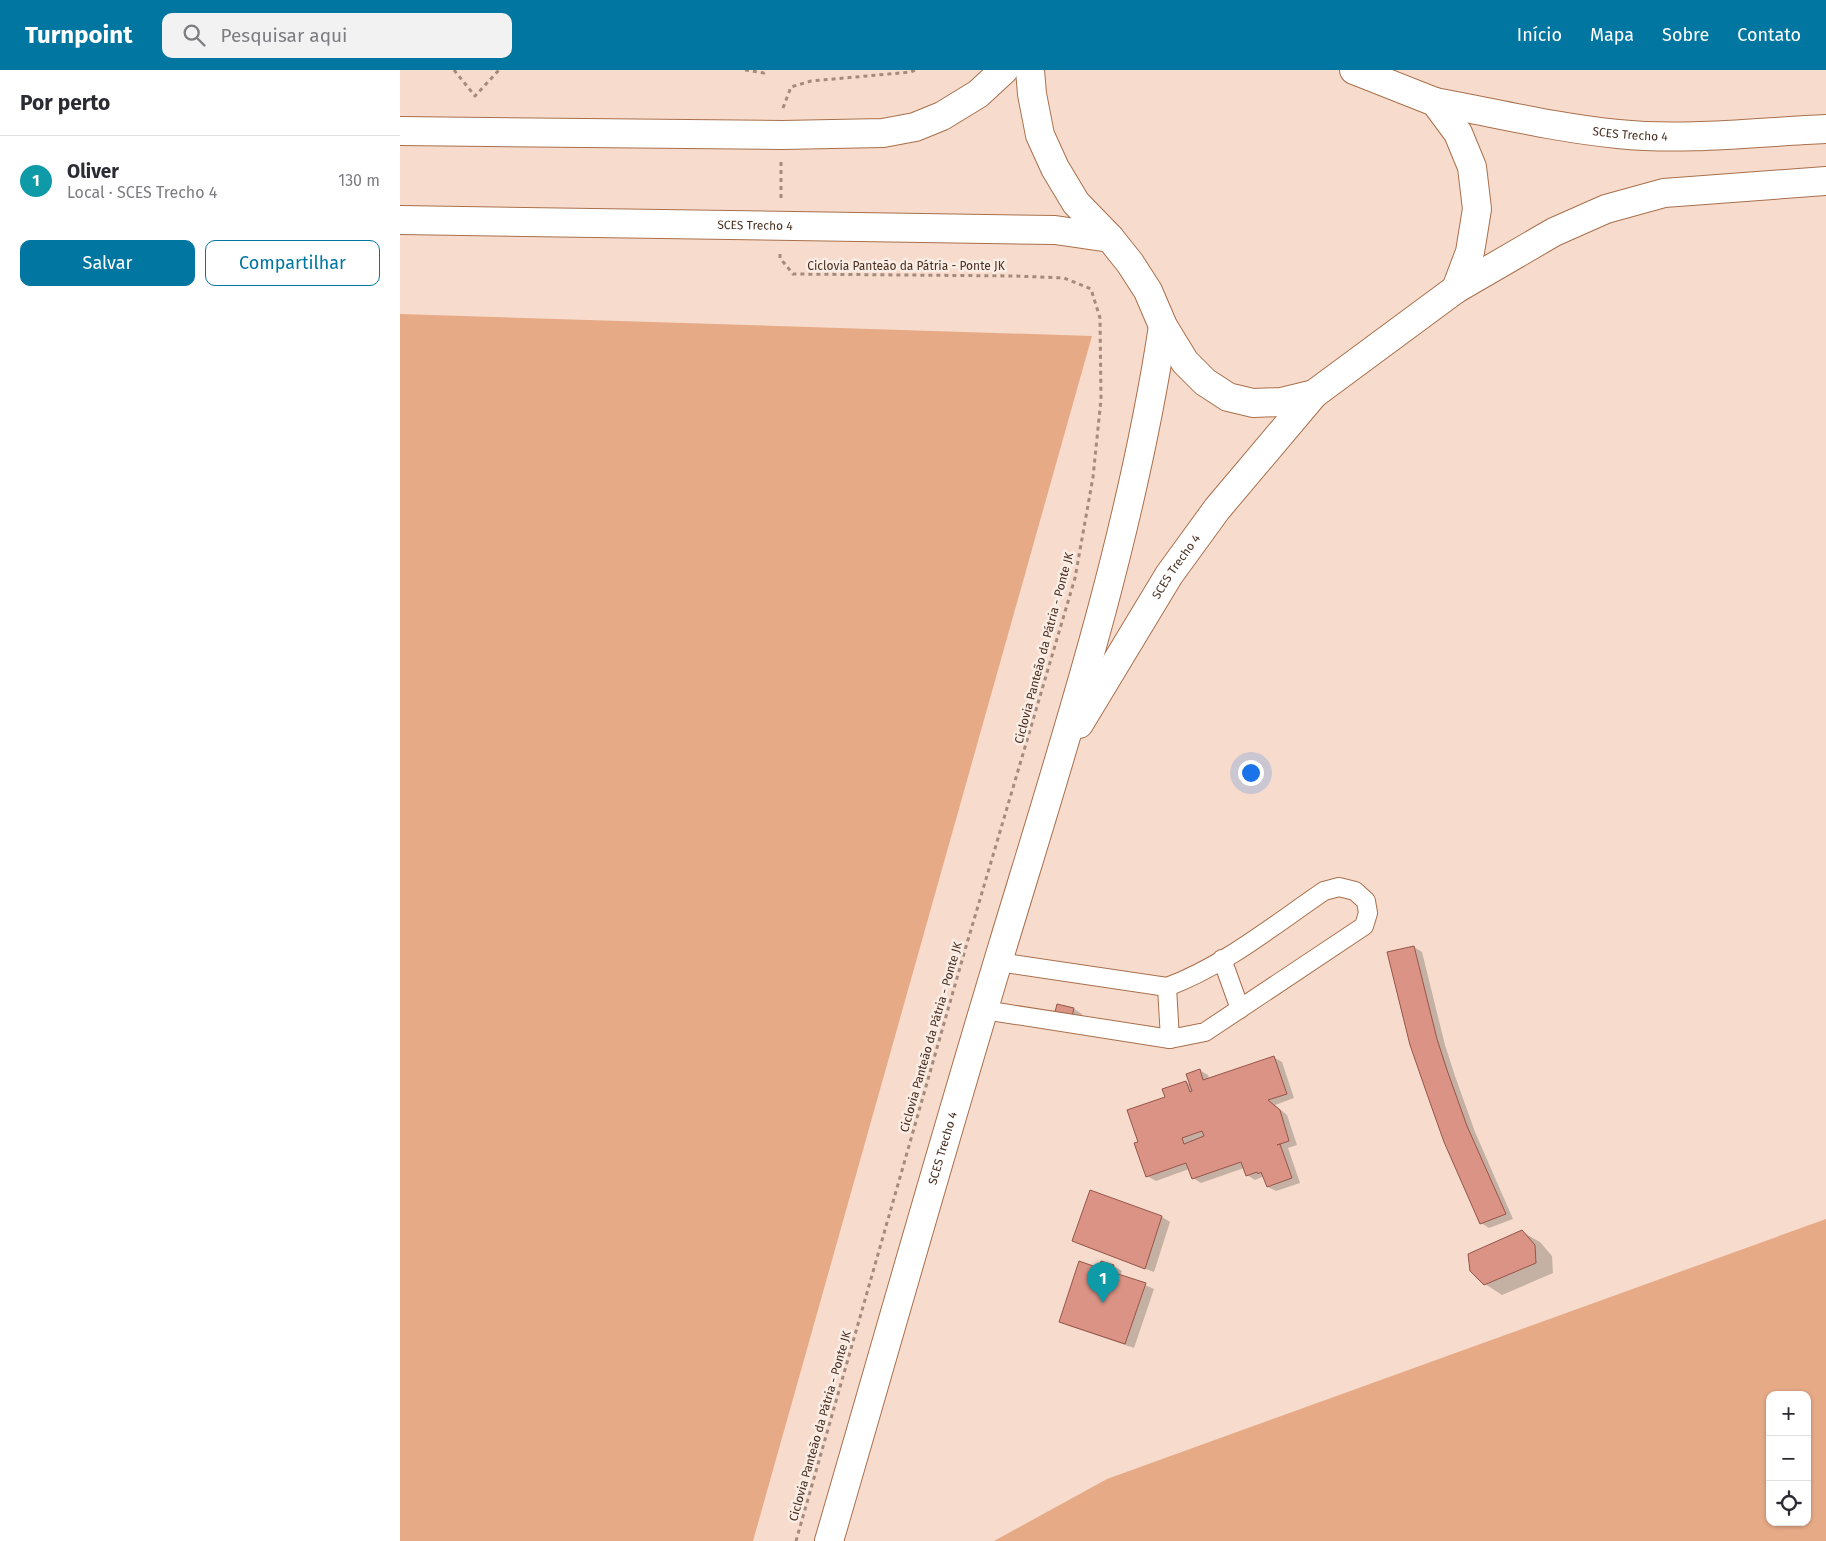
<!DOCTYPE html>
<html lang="pt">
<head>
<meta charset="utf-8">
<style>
  body { margin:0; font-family:"Fira Sans",sans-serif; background:#f2f2f3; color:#2b2b33 }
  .controls { position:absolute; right:15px; bottom:15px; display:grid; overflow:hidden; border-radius:10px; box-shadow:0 1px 4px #0004 }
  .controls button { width:45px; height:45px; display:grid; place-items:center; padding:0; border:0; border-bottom:1px solid #e1e1e2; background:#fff; color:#2b2b33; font:25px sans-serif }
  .you { position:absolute; left:850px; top:702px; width:18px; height:18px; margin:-12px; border:4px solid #fff; border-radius:50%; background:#1a73e8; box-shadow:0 0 0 8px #1a73e833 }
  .badge { display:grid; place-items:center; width:32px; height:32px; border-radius:50%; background:#0076a0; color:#fff; font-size:16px; font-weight:700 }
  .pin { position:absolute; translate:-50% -41px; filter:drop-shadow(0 1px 2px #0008) }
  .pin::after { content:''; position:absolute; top:26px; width:18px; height:15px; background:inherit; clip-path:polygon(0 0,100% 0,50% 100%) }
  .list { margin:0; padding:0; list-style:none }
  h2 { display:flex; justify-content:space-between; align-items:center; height:65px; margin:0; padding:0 20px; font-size:21px }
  h2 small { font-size:16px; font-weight:400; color:#7c7c81 }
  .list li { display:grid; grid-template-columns:32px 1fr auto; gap:15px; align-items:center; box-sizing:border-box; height:90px; padding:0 20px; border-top:1px solid #e1e1e2 }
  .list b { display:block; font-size:19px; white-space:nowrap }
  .list p { margin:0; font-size:16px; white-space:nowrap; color:#7c7c81 }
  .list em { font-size:16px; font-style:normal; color:#7c7c81 }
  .actions { display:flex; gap:10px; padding:15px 20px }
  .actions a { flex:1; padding:11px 0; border:1px solid #0076a0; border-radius:10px; text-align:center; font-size:18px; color:#0076a0 }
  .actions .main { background:#0076a0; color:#fff }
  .icon { flex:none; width:28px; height:28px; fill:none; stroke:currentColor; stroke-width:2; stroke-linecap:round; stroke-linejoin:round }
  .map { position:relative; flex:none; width:1426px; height:1471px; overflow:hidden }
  header { display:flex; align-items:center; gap:30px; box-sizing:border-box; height:70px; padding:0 25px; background:#0076a0; color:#fff }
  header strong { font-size:24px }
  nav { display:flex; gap:28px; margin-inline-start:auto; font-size:18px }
  .search { width:350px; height:45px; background:#f2f2f3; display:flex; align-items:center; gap:12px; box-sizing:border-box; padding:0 18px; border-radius:10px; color:#7c7c81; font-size:19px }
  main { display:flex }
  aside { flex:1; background:#fff }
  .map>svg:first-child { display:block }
  .green { fill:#e6aa87; fill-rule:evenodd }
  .shadow { fill:#0003 }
  .building { fill:#da9385; stroke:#965549; fill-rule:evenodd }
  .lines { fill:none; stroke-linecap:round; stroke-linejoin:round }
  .lane-casing { stroke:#a96f4b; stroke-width:20 }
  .secondary-casing { stroke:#a96f4b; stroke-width:30 }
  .path { stroke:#a58b7c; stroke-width:3; stroke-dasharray:4 4; stroke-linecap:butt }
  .lane { stroke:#fff; stroke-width:18 }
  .secondary { stroke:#fff; stroke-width:28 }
  .labels { text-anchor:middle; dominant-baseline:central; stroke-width:5; stroke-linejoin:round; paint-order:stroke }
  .street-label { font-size:12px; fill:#4a3021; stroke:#faede5 }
</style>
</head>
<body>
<header>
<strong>Turnpoint</strong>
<div class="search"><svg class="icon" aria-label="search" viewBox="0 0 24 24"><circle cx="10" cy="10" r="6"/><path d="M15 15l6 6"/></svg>Pesquisar aqui</div>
<nav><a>Início</a><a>Mapa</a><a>Sobre</a><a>Contato</a></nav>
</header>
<main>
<aside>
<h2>Por perto<small></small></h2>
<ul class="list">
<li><span class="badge" style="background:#0f9aa8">1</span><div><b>Oliver</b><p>Local · SCES Trecho 4</p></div><em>130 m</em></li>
</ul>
<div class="actions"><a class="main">Salvar</a><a>Compartilhar</a></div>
</aside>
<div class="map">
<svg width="1426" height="1471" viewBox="0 0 1426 1471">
  <rect width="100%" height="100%" fill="#f7dccd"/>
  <g class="green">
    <polygon points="0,244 692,266 353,1471 0,1471"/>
    <path d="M1426 1149V1471H594L707 1409ZM1370 1325H1407V1452H1370Z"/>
  </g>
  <g class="shadow">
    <polygon points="1014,877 1022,882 1045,975 1055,1006 1075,1062 1113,1149 1089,1158 1081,1153"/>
    <polygon points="674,939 682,944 679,954 655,945"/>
    <polygon points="873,987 882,992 894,1028 875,1035 887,1045 897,1075 888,1078 900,1113 876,1121 868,1117 864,1106 855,1110 847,1105 844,1098 801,1113 793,1108 789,1099 756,1111 747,1106 739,1072 767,1028 786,1012 791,1015 799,1000 808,1005 809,1009"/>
    <polygon points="762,1147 770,1152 754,1202 681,1175 673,1170"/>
    <polygon points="1122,1162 1140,1172 1152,1186 1153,1203 1102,1225 1085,1214"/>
    <polygon points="714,1196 722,1201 720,1206 745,1215 754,1219 734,1278 669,1256 661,1252 700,1200"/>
  </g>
  <g class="building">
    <polygon points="1014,876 1037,969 1047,1000 1067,1056 1106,1144 1080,1154 1044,1072 1027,1024 1010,975 987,882"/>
    <polygon points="657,934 674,938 671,951 654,946"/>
    <path d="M874 986 887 1024 868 1030 880 1040 889 1071 877 1075 880 1074 892 1108 867 1117 861 1102 858 1104 857 1102 846 1106 841 1092 792 1109 786 1093 746 1107 734 1073 738 1072 727 1040 765 1027 762 1019 786 1011 790 1022 792 1021 786 1004 800 999 803 1010ZM802 1061 804 1066 784 1074 782 1068Z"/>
    <polygon points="690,1120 762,1146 745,1199 672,1171"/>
    <polygon points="1122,1160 1135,1175 1136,1193 1084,1215 1070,1201 1068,1184"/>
    <polygon points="679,1191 699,1198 701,1191 714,1195 712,1202 746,1213 725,1274 659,1252"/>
  </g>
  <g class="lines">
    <defs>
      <g id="lane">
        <polyline points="822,889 840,939"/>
        <polyline points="767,917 770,969"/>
        <path d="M584 940 770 969 805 962 964 856 968 843 966 831 955 821 939 817 924 821C874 855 824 896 767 917L598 892"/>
      </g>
      <g id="secondary">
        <polyline points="630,0 632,24 640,65 655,98 676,133 710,168 730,193 748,221 763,256 785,292 805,312 828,327 853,333 881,332 914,324 1056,219 1154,162 1206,139 1264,123 1426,111"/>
        <polyline points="954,0 1035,32 1058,63 1072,97 1077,139 1070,182 1056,219"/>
        <path id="s1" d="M1035 32C1096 43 1156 58 1218 64 1286 71 1358 62 1426 59"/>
        <polyline points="0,61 382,65 483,63 515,57 542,46 578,24 604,0"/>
        <path id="s2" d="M0 150 655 160 710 168"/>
        <path id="s3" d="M679 654 769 505 817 439 914 324"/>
        <path id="s4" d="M429 1471C487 1272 543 1073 603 875 665 671 731 467 763 256"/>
      </g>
    </defs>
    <use href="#lane" class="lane-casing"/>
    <use href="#secondary" class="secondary-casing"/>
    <g class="path">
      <polyline points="54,0 75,26 99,0"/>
      <polyline points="345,0 364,3 366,0"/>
      <polyline points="383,38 391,17 411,11 511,2 515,0"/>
      <polyline points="381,128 381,92"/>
      <polyline points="380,184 380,188 393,204 615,206 664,208 691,219 700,248 701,329 693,407 675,508 565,880 396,1471"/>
    </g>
    <use href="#lane" class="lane"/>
    <use href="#secondary" class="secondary"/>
  </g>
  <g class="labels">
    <g class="street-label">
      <text stroke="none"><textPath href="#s1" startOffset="198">SCES Trecho 4</textPath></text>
      <text stroke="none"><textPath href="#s2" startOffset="355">SCES Trecho 4</textPath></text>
      <text x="506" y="196">Ciclovia Panteão da Pátria - Ponte JK</text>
      <text stroke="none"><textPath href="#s3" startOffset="185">SCES Trecho 4</textPath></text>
      <text transform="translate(644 578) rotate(-75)">Ciclovia Panteão da Pátria - Ponte JK</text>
      <text transform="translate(531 967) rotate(-74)">Ciclovia Panteão da Pátria - Ponte JK</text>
      <text stroke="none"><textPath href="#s4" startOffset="409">SCES Trecho 4</textPath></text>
      <text transform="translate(420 1356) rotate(-74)">Ciclovia Panteão da Pátria - Ponte JK</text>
    </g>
  </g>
</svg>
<div class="controls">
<button>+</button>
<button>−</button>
<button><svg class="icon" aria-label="locate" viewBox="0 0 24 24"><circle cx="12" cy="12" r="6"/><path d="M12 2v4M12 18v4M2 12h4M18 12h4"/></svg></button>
</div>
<div class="you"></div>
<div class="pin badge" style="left:703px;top:1233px;background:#0f9aa8">1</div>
</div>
</main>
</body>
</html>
